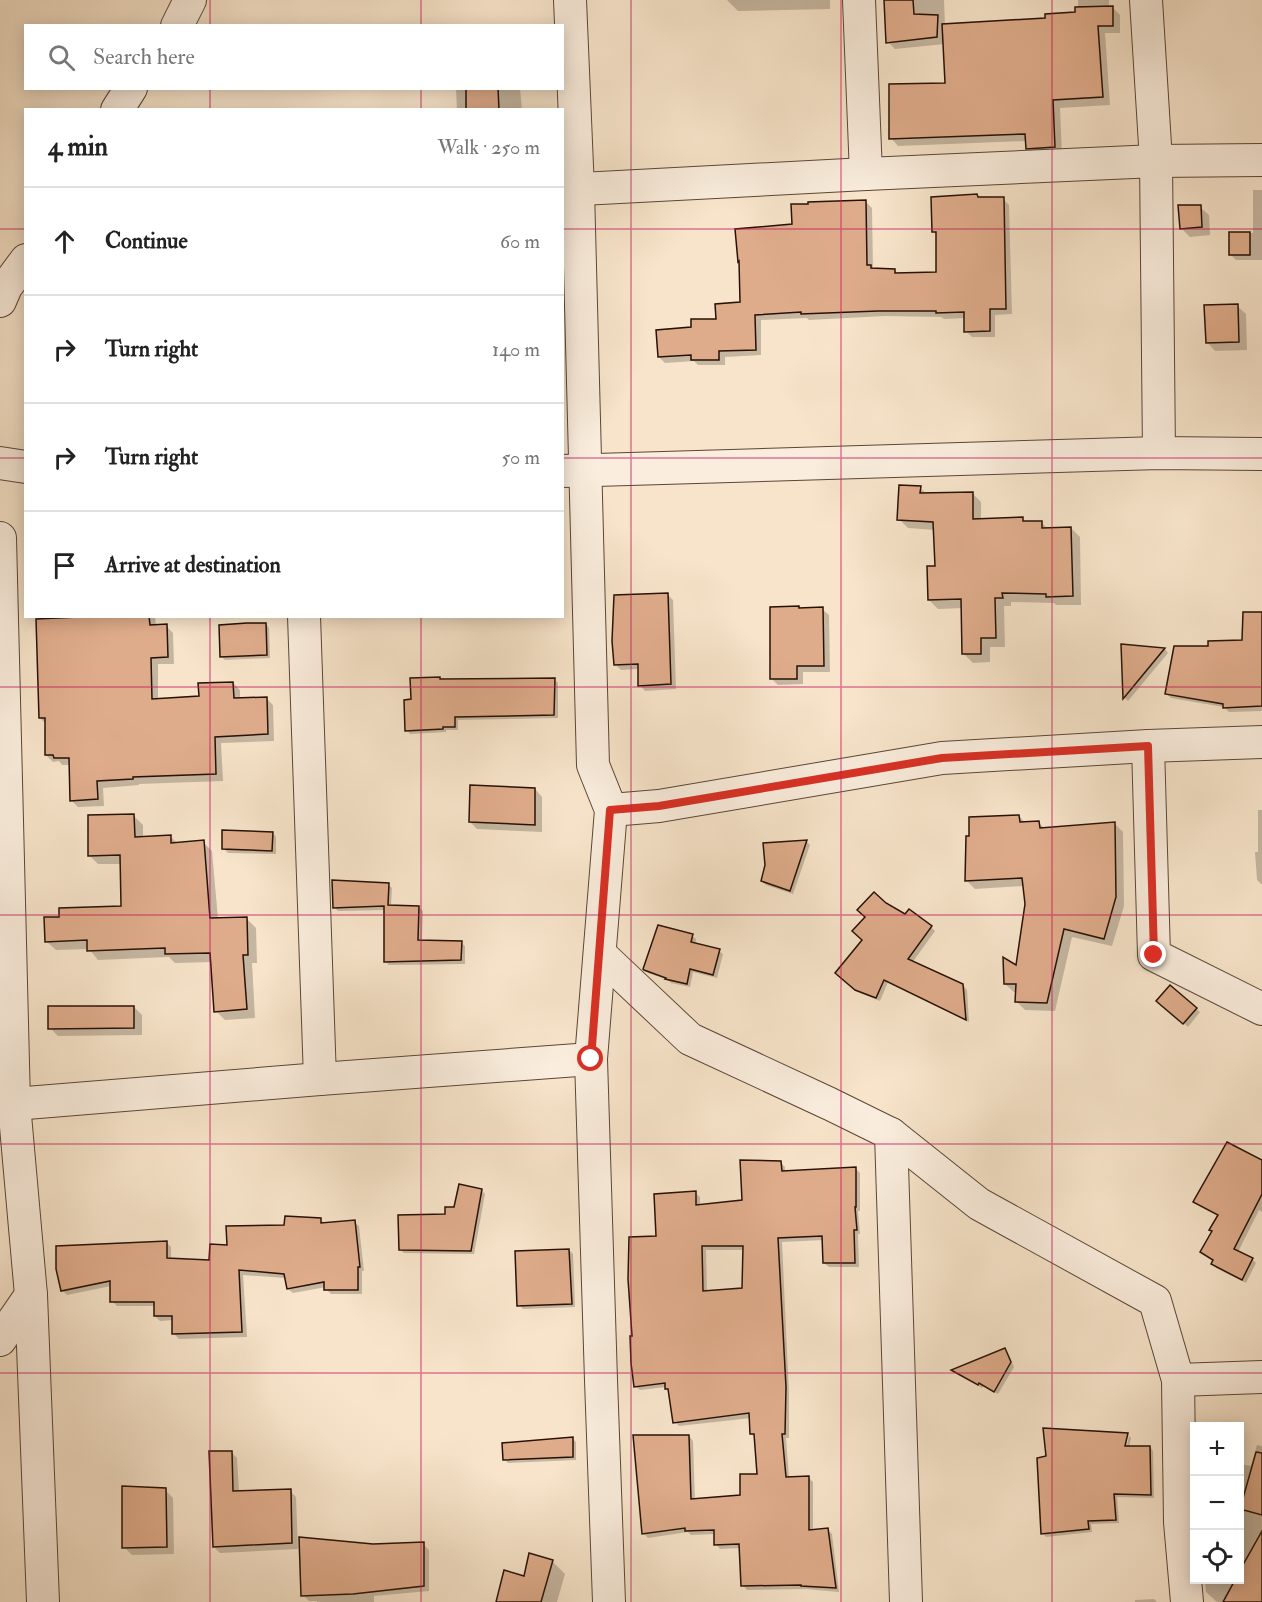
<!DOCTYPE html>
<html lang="en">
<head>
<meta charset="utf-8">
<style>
  body { margin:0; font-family:"IM FELL Double Pica",serif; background:#f6f6f6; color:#222 }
  .controls { position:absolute; right:18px; bottom:18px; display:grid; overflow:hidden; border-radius:0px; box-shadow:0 3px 15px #0003 }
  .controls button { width:54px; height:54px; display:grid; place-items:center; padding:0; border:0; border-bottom:2px solid #e0e0e0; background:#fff; color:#222; font:30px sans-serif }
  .stop { position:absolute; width:18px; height:18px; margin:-14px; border:4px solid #d93025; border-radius:50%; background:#fff }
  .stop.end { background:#d93025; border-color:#fff; box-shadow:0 2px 6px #0008 }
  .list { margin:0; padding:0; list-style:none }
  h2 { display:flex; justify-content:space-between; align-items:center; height:78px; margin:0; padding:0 24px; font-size:26px }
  h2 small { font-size:20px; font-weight:400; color:#767676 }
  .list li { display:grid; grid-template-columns:39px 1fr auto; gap:18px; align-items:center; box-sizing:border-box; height:108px; padding:0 24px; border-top:2px solid #e0e0e0 }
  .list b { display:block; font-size:22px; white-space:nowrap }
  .list em { font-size:20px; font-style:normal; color:#767676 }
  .icon { flex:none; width:33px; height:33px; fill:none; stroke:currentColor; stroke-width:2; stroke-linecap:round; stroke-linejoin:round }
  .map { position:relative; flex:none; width:1262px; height:1602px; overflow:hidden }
  .search { position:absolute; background:#fff; box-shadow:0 3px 15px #0003; left:24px; top:24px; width:540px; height:66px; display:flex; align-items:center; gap:15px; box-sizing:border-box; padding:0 21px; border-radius:0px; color:#767676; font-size:22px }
  .panel { position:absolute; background:#fff; box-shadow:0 3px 15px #0003; left:24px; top:108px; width:540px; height:510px; border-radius:0px }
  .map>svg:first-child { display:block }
  .shadow { fill:#0003; fill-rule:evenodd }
  .building { fill:#dfac8b; stroke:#271105; stroke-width:1.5; fill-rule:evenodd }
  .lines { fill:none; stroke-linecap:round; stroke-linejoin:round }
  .minor-casing { stroke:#5b4636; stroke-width:34 }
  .minor { stroke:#faeddd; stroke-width:32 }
  .route { stroke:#d93025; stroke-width:8 }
  .grid { fill:none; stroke:#c2185b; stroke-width:1.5; stroke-opacity:0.55 }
</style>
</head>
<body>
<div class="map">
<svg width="1262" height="1602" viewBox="0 0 1262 1602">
  <rect width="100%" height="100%" fill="#f7e4ca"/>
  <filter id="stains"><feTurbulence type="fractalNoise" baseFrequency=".00333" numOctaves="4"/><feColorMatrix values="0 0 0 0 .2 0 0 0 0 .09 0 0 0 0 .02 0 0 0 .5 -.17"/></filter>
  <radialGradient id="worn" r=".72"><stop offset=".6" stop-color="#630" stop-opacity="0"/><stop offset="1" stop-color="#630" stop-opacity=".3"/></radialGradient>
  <g class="shadow">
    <polygon points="727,0 830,0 830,9 738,11"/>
    <polygon points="886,0 944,0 945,26 1047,19 1077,13 1078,9 1078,0 1109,0 1109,7 1112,7 1120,15 1120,33 1105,33 1110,105 1060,108 1062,155 1035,156 1027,148 1027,141 898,146 891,138 947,84 945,44 895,49 888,42"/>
    <polygon points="456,88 520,88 522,110 457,110"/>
    <polygon points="1253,190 1262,190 1262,260 1236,260 1231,255 1230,233 1253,233"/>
    <polygon points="977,196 980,199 1003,199 1009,205 1012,314 995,315 995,337 972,337 966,331 966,318 944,319 941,317 885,316 809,320 807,318 761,320 761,355 725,357 725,365 698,365 694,361 665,363 659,357 692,328 718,320 741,303 794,226 866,202 872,208 873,270 894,270 899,275 938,274 937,236 933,231"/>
    <polygon points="1200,207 1209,215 1210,235 1190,237 1181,228"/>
    <polygon points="1237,306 1246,314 1247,350 1215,351 1207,342"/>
    <polygon points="920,488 927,494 972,493 981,502 981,520 1023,519 1027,523 1041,522 1048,529 1071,528 1080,537 1081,605 1056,605 1054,603 1011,602 1011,606 1004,606 1005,647 990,647 990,662 973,663 964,654 963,608 938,609 929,600 936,568 935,530 908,528 899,519"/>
    <polygon points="667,594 673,600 676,689 645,691 640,685 639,669 621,670 615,664"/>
    <polygon points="822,609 829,615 830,672 803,672 803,684 778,685 772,679"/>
    <polygon points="1262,614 1262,711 1229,712 1224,707 1171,698 1166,693 1209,648 1244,642"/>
    <polygon points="37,616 155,616 156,626 166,626 173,633 174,664 158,664 158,700 200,698 233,683 240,690 240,699 266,698 273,705 274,741 221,743 223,781 139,784 139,785 103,788 104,806 78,807 71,800 71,765 62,765 59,761 53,762 46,755 46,724 40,718"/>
    <polygon points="266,624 269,628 270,658 225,660 221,656"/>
    <polygon points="1123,646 1165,649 1168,653 1128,701 1125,698"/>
    <polygon points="554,679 558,683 558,718 458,720 458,730 446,730 446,732 410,734 407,730"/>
    <polygon points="535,789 542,797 542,832 477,829 470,822"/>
    <polygon points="1258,810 1262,810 1262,884 1261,884 1257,880 1255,852 1258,852"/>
    <polygon points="134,816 143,825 143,838 171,837 178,844 203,842 212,851 218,919 247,919 256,928 257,963 252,963 255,1018 225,1020 216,1011 213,962 175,963 169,957 98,960 89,949 56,950 46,941 60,918 123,908 122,864 98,864 89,855"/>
    <polygon points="1019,816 1026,824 1039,823 1045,829 1115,824 1123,832 1124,906 1112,946 1072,937 1055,1011 1025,1010 1016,1001 1017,992 1014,992 1005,984 1017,967 1026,904 1024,886 975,889 966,880"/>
    <polygon points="273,833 276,837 276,854 228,853 224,849"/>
    <polygon points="807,842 810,845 793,894 766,885 762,881 766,865 765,845"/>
    <polygon points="388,884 392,888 391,906 419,907 423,911 422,941 461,943 465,946 465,964 389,965 385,961 385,910 338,911 334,907"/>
    <polygon points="886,904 931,927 935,931 912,963 963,985 967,990 969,1022 888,982 880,1001 860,993 840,977"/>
    <polygon points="692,936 696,939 695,945 719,951 723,954 717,978 693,972 690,987 671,983 668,980 648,973 644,969"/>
    <polygon points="1162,1005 1196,1009 1200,1012 1188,1027"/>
    <polygon points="134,1007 142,1015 142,1035 58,1036 50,1028"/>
    <polygon points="1262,1162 1262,1212 1259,1210 1238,1252 1252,1259 1256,1263 1246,1283 1216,1268 1213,1264 1214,1261 1202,1252 1214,1232 1219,1216 1199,1205 1195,1202"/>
    <path d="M781 1163 785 1167V1172L855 1168 860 1173V1211H858L860 1234H858L859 1267H829L824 1263V1240L782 1242 789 1393V1438H786L789 1478 808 1477 813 1482V1531L827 1529 832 1534 839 1592 806 1589 747 1590 743 1585 741 1548 720 1549 716 1544V1534L691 1535 688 1532 648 1538 644 1534 689 1436 693 1441 695 1500 741 1496 759 1476 756 1438 751 1433V1418L679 1426 675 1422 670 1392 666 1387 640 1390 635 1386 658 1237 695 1193 700 1197V1206L744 1202ZM706 1250H745L744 1290 707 1292Z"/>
    <polygon points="481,1190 485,1194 474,1254 404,1253 400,1249"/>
    <polygon points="320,1219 325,1224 354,1222 359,1226 364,1271 362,1271 362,1294 331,1294 326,1289 326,1287 293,1293 288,1289 286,1278 243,1275 247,1337 179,1339 174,1334 174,1320 160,1321 155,1316 155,1306 117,1306 112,1301 111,1286 67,1295 62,1290 166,1242 171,1247 171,1260 211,1262 228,1247 286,1227"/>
    <polygon points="569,1250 573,1254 575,1307 523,1309 519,1305"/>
    <polygon points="1004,1349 1008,1353 1014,1367 998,1394 983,1386 982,1388 954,1371"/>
    <polygon points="1045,1429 1127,1434 1129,1436 1126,1436 1122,1453 1125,1454 1129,1436 1131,1438 1129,1447 1150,1447 1153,1451 1154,1498 1117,1497 1119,1523 1091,1524 1092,1532 1046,1537 1043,1533 1038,1459 1047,1457"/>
    <polygon points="572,1438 576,1442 576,1460 508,1463 504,1459"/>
    <polygon points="1257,1445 1262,1446 1262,1602 1217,1602 1206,1592 1205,1581 1240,1580 1240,1516 1245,1496 1240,1496 1240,1464 1251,1466"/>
    <polygon points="231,1452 237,1458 239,1492 290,1491 296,1497 298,1549 220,1553 214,1547"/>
    <polygon points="165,1490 173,1498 174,1554 132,1555 124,1547"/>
    <polygon points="423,1544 429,1550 429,1591 374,1596 374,1602 317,1602 317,1601 309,1601 303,1595 372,1546"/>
    <polygon points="552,1561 565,1574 557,1602 497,1602 525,1577"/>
    <polygon points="1154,1599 1157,1602 1135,1602 1135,1600"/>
  </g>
  <g class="building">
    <polygon points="884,0 913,0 914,14 938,15 937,37 886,43"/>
    <polygon points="1113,6 1113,26 1098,26 1103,97 1053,100 1055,147 1026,149 1025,134 889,139 889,84 945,83 942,24 1045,18 1045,14 1075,12 1075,7"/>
    <polygon points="466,88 498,88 499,110 466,110"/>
    <polygon points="977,194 978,197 1004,197 1006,309 990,309 990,331 964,332 964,312 936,313 936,311 878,311 801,314 801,312 755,315 756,350 719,351 719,360 691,360 691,355 658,357 656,330 691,327 691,319 716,319 715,304 740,302 739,261 738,262 735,229 792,224 791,204 808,204 808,202 866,200 867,265 871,265 871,268 895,269 895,273 936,272 936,232 932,232 931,197"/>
    <polygon points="1178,205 1201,205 1202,227 1180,229"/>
    <rect x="1229" y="232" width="21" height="23"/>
    <polygon points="1238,304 1239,342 1206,343 1204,305"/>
    <polygon points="899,485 921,486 920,493 973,492 973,519 1023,517 1023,521 1042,521 1042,528 1071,527 1073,596 1046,597 1046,594 1002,593 1003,598 995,598 996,638 981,638 981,654 962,654 961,599 928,600 927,566 935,566 933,522 897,520"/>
    <polygon points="668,593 671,684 638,686 638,664 614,665 612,641 614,595"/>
    <polygon points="799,606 799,608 823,607 824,666 797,666 797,679 770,679 770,607"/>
    <polygon points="1243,612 1262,612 1262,706 1223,708 1223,704 1165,694 1174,646 1208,646 1208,641 1242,640"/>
    <polygon points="100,616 149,616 150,625 167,624 168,657 151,658 152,699 199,696 198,683 233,682 234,698 267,697 268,734 215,737 216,774 133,777 133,779 97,781 98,799 70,801 69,758 54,758 53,755 45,755 45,718 39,718 36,619"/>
    <polygon points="247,623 266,623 267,655 220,657 219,625"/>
    <polygon points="1121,644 1165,648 1123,699"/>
    <polygon points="440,677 440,679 555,678 554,715 455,717 455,727 443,727 443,729 405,731 404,700 411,699 410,678"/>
    <polygon points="470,785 535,788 535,825 469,822"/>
    <polygon points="134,814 135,837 171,835 171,843 204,840 210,918 247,917 248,955 243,955 247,1009 214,1012 210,953 165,954 165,948 87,951 87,940 45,942 44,917 59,917 59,908 121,906 120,855 88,856 88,815"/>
    <polygon points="1019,815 1020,822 1039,821 1040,828 1115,822 1116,897 1104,939 1064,929 1047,1003 1015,1002 1016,984 1004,984 1003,957 1016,965 1025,904 1022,878 965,881 966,836 969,836 969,817"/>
    <polygon points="222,830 273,832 272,851 222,849"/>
    <polygon points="807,840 790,891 761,881 765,865 763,843"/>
    <polygon points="332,880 389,883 388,905 419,906 418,940 462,941 461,960 384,962 384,906 333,908"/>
    <polygon points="874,892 886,903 905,914 909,909 932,926 908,959 963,984 966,1020 884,980 876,998 855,990 835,973 862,940 852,931 865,917 857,910"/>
    <polygon points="658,925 693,934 691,942 720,949 713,975 690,969 687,984 665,979 666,978 644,970 643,969"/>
    <polygon points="1170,985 1197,1008 1183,1024 1156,1001"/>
    <polygon points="48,1006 134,1006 134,1028 48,1029"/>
    <polygon points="1227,1142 1262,1160 1262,1194 1234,1249 1253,1258 1242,1280 1211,1264 1213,1260 1200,1252 1212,1231 1209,1230 1218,1215 1193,1202"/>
    <path d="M740 1160 781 1161 782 1171 856 1167V1207H855L857 1230H854L855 1263H823L822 1236 778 1238 786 1387 785 1434H782L786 1477 809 1476V1530L828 1528 836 1588 801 1586V1585L741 1586 739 1544 714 1545V1530L685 1531V1528L642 1534 633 1435H689L691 1499 740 1495V1474H757L754 1434H750L749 1413 673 1423 668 1389H665V1383L634 1387 631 1363 630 1336H632L628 1279 629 1237 656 1236 654 1194 696 1191V1205L742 1200ZM702 1246H743L742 1288 703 1291Z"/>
    <polygon points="459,1184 482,1189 471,1251 399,1250 398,1215 445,1214 445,1207 454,1207"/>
    <polygon points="285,1216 321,1218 321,1223 355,1220 360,1267 358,1267 358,1290 324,1290 324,1282 287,1289 284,1274 239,1270 242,1332 172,1334 172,1316 154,1316 154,1302 110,1302 110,1281 61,1291 56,1269 56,1246 167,1241 167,1258 209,1260 210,1244 227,1245 226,1226 284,1225"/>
    <polygon points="569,1249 572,1304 517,1306 515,1251"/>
    <polygon points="1005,1348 1011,1362 994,1392 979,1383 978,1385 951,1370"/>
    <polygon points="1043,1428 1128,1433 1125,1446 1150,1446 1151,1495 1114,1494 1116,1520 1088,1521 1089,1529 1041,1534 1037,1458 1046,1456"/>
    <polygon points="573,1437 573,1457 503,1460 502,1443"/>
    <polygon points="209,1451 232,1451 233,1491 291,1489 292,1543 213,1547"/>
    <polygon points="1256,1452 1262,1453 1262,1515 1240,1509"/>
    <polygon points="122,1486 166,1488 167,1547 122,1548"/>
    <polygon points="1262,1531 1262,1602 1223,1602 1235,1580 1239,1580 1239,1572"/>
    <polygon points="299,1537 373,1544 424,1542 424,1586 353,1594 301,1596"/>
    <polygon points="529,1553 553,1560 541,1602 496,1602 504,1570 524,1576"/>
  </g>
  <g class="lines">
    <defs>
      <g id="minor">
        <polyline points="570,0 578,190 593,765 611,810 591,1059 601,1380 609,1602"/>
        <polyline points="859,0 866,174"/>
        <polyline points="1146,0 1156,161 1159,453"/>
        <polyline points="177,26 190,0"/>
        <polyline points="117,110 131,88"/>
        <polyline points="562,190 866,174 1156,161 1262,160"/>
        <polyline points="0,301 6,287 26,260"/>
        <polyline points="0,463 26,467"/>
        <polyline points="562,471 1159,453 1262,454"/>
        <polyline points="0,538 14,1104 31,1295 43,1602"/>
        <polyline points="304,616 320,1079"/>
        <polyline points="1148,746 1154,955 1262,1009"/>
        <polyline points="611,810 659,806 942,758 1148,746 1262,742"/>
        <polyline points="600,954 690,1039 830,1104 891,1134 979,1204 1155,1301 1178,1380 1180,1522 1187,1602"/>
        <polyline points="14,1104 320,1079 591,1059"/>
        <polyline points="891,1134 906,1602"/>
        <polyline points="0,1340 31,1295"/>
        <polyline points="1178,1380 1262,1377"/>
      </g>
    </defs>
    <use href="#minor" class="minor-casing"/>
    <use href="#minor" class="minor"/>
  </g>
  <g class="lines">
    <polyline class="route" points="591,1059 610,810 659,806 942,758 1148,746 1154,955"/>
  </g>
  <path class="grid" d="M210 0V26M421 0V26M631 0V1602M841 0V1602M1052 0V1602M210 88V110M421 88V110M0 229H26M562 229H1262M0 458H26M562 458H1262M210 616V1602M421 616V1602M0 687H1262M0 915H1262M0 1144H1262M0 1373H1262"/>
  <rect width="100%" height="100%" filter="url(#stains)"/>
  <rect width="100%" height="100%" fill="url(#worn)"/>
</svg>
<div class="controls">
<button>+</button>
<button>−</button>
<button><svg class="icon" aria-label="locate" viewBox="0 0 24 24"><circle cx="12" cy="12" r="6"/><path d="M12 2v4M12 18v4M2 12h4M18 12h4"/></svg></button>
</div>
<div class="stop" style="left:591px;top:1059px"></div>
<div class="stop end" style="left:1154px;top:955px"></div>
<div class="search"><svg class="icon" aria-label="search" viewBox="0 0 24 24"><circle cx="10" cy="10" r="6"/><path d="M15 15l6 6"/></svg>Search here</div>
<section class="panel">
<h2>4 min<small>Walk · 250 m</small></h2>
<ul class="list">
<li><svg class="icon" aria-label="ahead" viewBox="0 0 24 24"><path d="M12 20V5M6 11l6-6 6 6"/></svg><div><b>Continue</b></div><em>60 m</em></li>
<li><svg class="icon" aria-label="right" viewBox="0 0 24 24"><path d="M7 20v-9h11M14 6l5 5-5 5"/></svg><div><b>Turn right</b></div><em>140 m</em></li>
<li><svg class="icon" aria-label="right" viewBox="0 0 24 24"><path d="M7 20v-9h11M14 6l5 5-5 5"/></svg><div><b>Turn right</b></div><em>50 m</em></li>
<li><svg class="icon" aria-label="arrive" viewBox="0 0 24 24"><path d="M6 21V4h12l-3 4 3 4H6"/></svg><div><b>Arrive at destination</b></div></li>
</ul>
</section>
</div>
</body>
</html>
